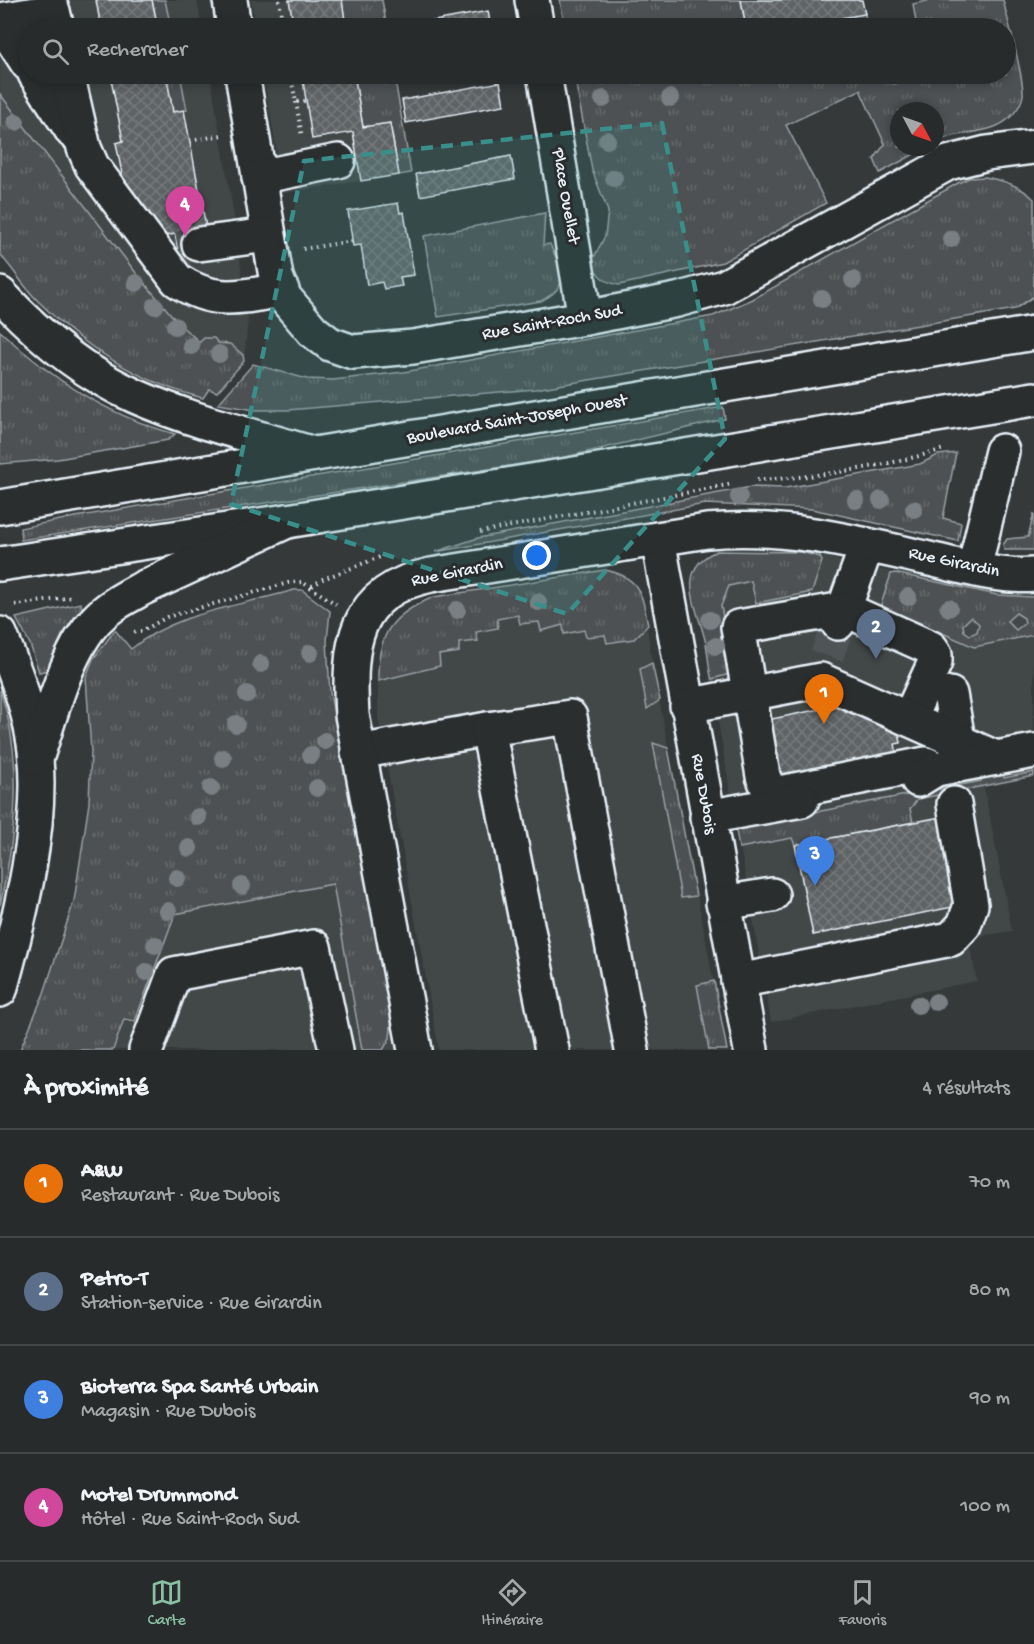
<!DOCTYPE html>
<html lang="fr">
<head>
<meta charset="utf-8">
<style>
  body { margin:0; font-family:"Gochi Hand",sans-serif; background:#343738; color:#f1f3f6 }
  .compass { position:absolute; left:890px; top:102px; width:54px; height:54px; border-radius:50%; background:#282b2c; box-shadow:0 3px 9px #0003; rotate:131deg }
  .you { position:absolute; left:537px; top:556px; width:21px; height:21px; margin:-15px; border:4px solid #fff; border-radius:50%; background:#1a73e8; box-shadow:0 0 0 9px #1a73e833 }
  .badge { display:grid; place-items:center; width:39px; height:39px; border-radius:50%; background:#8abfa5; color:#fff; font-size:20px; font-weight:700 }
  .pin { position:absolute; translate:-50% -50px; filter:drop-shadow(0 2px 3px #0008) }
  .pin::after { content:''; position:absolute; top:32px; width:21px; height:18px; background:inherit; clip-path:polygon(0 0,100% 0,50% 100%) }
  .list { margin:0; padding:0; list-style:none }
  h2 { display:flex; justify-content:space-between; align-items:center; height:78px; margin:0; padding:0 24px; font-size:26px }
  h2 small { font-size:20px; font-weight:400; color:#a5a7a9 }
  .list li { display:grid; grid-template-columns:39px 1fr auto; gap:18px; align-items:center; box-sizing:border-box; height:108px; padding:0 24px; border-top:2px solid #444748 }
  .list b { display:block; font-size:22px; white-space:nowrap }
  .list p { margin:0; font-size:20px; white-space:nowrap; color:#a5a7a9 }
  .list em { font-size:20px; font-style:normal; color:#a5a7a9 }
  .icon { flex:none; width:33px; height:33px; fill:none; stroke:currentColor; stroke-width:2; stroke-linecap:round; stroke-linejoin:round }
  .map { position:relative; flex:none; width:1034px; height:1050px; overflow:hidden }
  .search { position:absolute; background:#282b2c; box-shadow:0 3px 9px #0003; left:18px; right:18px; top:18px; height:66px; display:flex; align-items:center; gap:15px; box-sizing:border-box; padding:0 21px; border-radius:33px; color:#a5a7a9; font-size:22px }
  .sheet { height:510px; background:#282b2c }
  nav { display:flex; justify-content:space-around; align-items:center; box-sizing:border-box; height:84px; border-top:2px solid #444748; background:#282b2c; font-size:16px; color:#a5a7a9 }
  nav a { display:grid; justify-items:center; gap:3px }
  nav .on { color:#8abfa5 }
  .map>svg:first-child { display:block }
  .built { fill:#424647 }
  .grass { fill:url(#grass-tufts); stroke:#9aa1a5; stroke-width:1.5; fill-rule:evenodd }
  .building { fill:url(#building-cross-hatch); stroke:#e8f1f8; stroke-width:1.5 }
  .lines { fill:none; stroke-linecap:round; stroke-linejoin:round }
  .minor-tunnel { stroke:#505556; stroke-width:33; stroke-dasharray:33 16; stroke-linecap:butt }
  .minor-casing { stroke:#e8f1f8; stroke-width:38 }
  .major-casing { stroke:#e8f1f8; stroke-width:38 }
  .highway-casing { stroke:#e8f1f8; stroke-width:38 }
  .path { stroke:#e8f1f8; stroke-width:4; stroke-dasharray:1.5 4.5; stroke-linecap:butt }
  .minor { stroke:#2a2d2e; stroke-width:33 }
  .major { stroke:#2a2d2e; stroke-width:33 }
  .highway { stroke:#2a2d2e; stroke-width:33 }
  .tree { fill:#7a7f83 }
  .marked { fill:#3a8f8a; fill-opacity:0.2; stroke:#3a8f8a; stroke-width:4.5; stroke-dasharray:12 8; stroke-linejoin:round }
  .labels { text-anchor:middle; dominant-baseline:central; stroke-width:6; stroke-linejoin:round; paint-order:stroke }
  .street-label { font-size:18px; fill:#e8f1f8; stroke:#2a2d2e }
</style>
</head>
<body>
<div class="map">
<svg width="1034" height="1050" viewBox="0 0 1034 1050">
  <defs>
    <pattern id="grass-tufts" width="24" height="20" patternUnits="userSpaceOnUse" patternTransform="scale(1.5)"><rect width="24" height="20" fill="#4d5152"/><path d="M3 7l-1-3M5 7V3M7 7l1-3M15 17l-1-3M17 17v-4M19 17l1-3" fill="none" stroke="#676a6c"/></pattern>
    <pattern id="building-cross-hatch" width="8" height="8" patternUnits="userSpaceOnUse" patternTransform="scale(1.5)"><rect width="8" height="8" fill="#5f6365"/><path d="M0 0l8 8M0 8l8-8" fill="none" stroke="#767a7c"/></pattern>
  </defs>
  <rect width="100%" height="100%" fill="#35393a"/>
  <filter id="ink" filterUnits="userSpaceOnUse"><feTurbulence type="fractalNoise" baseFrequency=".0167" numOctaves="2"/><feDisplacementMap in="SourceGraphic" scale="12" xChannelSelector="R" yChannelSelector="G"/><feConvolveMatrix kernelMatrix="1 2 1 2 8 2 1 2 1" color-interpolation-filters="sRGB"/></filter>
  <g filter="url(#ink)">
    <g class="built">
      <polygon points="0,0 197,0 202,28 28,28 28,74 210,74 235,222 248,319 244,361 207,374 0,107"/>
      <polygon points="251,0 382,0 387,28 256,28"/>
      <polygon points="263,74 394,74 411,173 284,193"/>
      <polygon points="717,551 801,552 997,595 1034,597 1034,776 984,787 1012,931 968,938 977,981 771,1022 710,676 711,666 702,625 692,599 694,568 701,560"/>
      <polygon points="605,570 622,573 634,582 643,597 652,663 727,1050 439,1050 378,718 378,660 381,646 386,631 398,617 415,605 434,597"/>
      <polygon points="294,590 302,590 330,611 327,641 330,693 398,1050 105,1050 259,600"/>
    </g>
    <g class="grass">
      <polygon points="152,0 165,0 171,28 158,28"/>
      <polygon points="342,0 382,0 387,28 346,28"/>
      <polygon points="560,0 741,0 746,28 565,28"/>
      <path d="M931 0H1003C1008 21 1024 77 1023 95 1021 108 1009 121 997 126 977 135 955 131 935 143V111H899V147H927L880 173 874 159 885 144 860 90 786 125 826 203 723 262 619 285C604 282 598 276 591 263L605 236 608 211 592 170 574 74H879L880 77 895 84 912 74H1006V28H917L913 4Z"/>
      <polygon points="865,14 867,28 783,28"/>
      <polygon points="166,74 180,74 187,110 173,112"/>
      <polygon points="354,74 394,74 411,173 399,175 390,123 363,127"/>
      <path d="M0 94 136 273 180 325 200 342 204 338H214L218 343 230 344 243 355 244 361 217 392 209 389 203 398C141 383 83 347 38 301 25 288 15 272 3 258L0 253Z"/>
      <path d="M985 177C1005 181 1019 185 1034 199V296L1015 309 535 389 288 410H255L218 404 253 364 307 379 333 380 404 372 713 316 753 299 958 183 969 178Z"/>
      <path d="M545 213 543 245 550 244C561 270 573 285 541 301L438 317 424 236Z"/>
      <path d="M0 331C52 379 106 415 175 434L168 440 58 459 0 464Z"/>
      <polygon points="723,407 725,419 562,458 21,540 20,528 75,517"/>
      <polygon points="956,453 943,518 961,523 958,541 812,509 705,504 435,552 478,538 751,487 785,488 920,464 938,455"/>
      <polygon points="1034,513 1034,550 1004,550 1003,545 1007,539 1028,537"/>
      <path d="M717 551 801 552 820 557 822 561 812 592 756 603 751 581 729 586 721 606 733 673 712 679C709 674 708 652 706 644 699 610 672 569 717 551Z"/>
      <path d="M605 570C640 577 642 594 648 625L634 639 607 643 605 635 586 637 584 630 564 634 563 625 541 631 539 622 520 624 518 615 497 619 498 628 476 632 478 641 459 643V652L439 655 440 666 378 681C377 635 391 614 434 597Z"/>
      <path d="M895 573 997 595 1034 597V635L974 647 888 609 881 605 891 574ZM1016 613 1024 618 1025 623 1016 630 1007 621ZM971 617 979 624 977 632 970 635 964 631 963 625Z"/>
      <path d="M294 590H302L330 611 327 641 330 693 392 1016 390 1038 383 1050H362L333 884 175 914 135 1021 124 1019 113 1050H20L44 993 74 901 89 803 91 751 86 677 93 659 115 630 131 649C176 612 240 606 294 590Z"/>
      <polygon points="81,603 82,609 62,635 48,670 39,672 30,644 16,618"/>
      <polygon points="652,663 660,700 647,709 640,669"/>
      <path d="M0 690C24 759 16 835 0 905Z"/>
      <polygon points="653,743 668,748 696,896 681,898"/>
      <polygon points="1002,772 1004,778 1034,772 1034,776 918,799 910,809 913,822 795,845 792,838 739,848 735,824 789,817 981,781 984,774"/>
      <polygon points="714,981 727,1050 709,1050 697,985"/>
    </g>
    <g class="building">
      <polygon points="96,0 152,0 158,28 101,28"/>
      <polygon points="289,0 342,0 346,28 294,28"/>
      <polygon points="741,0 862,0 865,14 783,28 746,28"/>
      <polygon points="488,11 491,28 396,28"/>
      <polygon points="110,74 166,74 173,112 184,110 206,227 202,257 180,261 175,234 160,237 126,194 116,143 123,141"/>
      <polygon points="302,74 354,74 363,127 390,123 399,175 361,181 353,132 312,139"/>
      <polygon points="500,82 504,105 406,123 402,100"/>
      <polygon points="511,156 515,179 420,196 416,174"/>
      <polygon points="398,203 400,213 404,212 414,275 400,277 402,286 384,289 382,282 367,285 361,245 353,246 348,211"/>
      <polygon points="835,706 899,734 901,743 895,744 898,760 775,785 762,721"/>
      <polygon points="941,817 958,906 813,935 795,845"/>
    </g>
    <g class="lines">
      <g class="minor-tunnel">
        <polyline points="178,248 199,244"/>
        <polyline points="827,656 838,623"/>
      </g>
      <defs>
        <g id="minor">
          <polyline points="230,0 234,28"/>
          <polyline points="532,0 537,28"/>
          <polyline points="0,20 53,11 57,28"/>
          <polyline points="0,21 28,64"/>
          <polyline points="35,74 73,132"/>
          <path d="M67 74 84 148 92 166 177 280C214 305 240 297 282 290"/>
          <polyline points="242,74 276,277 284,297 313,331 330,344 353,352 413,347 585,318 677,300 724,287 948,163 987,153 1034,147"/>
          <polyline points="544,74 585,318"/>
          <polyline points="259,177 338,161"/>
          <polyline points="199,244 268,235"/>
          <polyline points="658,539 751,1050"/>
          <polyline points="867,545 844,609 738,627 763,776 767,786 774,792 785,792 926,764 936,769"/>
          <polyline points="974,569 1002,451"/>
          <polyline points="838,623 844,609 931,648 935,654 935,662 909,719"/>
          <polyline points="950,694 961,757"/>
          <polyline points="687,706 821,680 996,758"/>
          <polyline points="358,752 488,729"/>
          <polyline points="918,780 936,769 1034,751"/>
          <polyline points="707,817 802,800"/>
          <polyline points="723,903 772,895"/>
          <polyline points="738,981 951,939 964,925 971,905 954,804"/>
          <polyline points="146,1050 174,974 314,947 336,1050"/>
          <path d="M415 1050 352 715C348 646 352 591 431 575L707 531C784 524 850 541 925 558 961 566 998 578 1034 575"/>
          <polyline points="552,1050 488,729 570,717 632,1050"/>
        </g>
        <g id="major">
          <polyline points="0,507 1034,333"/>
          <polyline points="0,564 287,521 1034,399"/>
        </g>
        <g id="highway">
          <path d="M0 294C38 335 83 373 135 396 191 421 254 436 314 454"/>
          <path d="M0 634C14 669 28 705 34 743 46 817 20 918 0 990"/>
          <path d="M36 759C51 716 66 651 97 619 110 605 127 597 143 588L287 521"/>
        </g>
      </defs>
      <use href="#minor" class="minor-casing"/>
      <use href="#major" class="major-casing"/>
      <use href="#highway" class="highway-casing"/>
      <g class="path">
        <polyline points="279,0 283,28"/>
        <polyline points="290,74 296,102 306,101"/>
        <polyline points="296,102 302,137"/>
        <polyline points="190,141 222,135"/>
        <polyline points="303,249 353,241"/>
        <path d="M757 480C819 477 884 467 944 449"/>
        <polyline points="480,532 732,484"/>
        <polyline points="312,586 323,579 380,557"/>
        <polyline points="15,605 73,597"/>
        <polyline points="134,632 142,631 167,617 288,583 302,582 336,604"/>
      </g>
      <use href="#minor" class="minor"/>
      <use href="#major" class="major"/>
      <use href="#highway" class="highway"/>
    </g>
    <g class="tree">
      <circle cx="670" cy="98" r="9"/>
      <circle cx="603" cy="99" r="9"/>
      <circle cx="16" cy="122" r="9"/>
      <circle cx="607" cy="140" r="9"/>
      <circle cx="614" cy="178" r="9"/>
      <circle cx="951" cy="239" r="9"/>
      <circle cx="853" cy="280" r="9"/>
      <circle cx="136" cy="283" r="9"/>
      <circle cx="822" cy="299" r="9"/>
      <circle cx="155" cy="306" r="9"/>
      <circle cx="175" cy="326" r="9"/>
      <circle cx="191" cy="346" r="9"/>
      <circle cx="219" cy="354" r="9"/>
      <circle cx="739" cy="497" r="9"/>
      <circle cx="856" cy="500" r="9"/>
      <circle cx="881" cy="500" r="9"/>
      <circle cx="914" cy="509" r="9"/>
      <circle cx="908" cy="597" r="9"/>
      <circle cx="538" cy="602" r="9"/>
      <circle cx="949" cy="608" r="9"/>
      <circle cx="457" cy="610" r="9"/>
      <circle cx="710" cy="620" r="9"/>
      <circle cx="716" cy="646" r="9"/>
      <circle cx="310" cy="653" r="9"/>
      <circle cx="261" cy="664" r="9"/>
      <circle cx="247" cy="694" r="9"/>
      <circle cx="236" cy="724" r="9"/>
      <circle cx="325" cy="741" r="9"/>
      <circle cx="311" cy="755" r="9"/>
      <circle cx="223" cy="758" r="9"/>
      <circle cx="211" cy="788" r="9"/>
      <circle cx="317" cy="788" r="9"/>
      <circle cx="198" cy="817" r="9"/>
      <circle cx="189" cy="848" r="9"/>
      <circle cx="177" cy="878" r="9"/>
      <circle cx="242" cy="886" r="9"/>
      <circle cx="168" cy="911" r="9"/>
      <circle cx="155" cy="945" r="9"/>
      <circle cx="146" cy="972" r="9"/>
      <circle cx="936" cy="1002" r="9"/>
      <circle cx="918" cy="1005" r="9"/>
    </g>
  </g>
  <path class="marked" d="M662 123 725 439 567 614 231 504 304 161Z"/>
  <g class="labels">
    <g class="street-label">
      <text transform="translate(565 196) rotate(80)">Place Ouellet</text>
      <text transform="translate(552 323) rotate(-10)">Rue Saint-Roch Sud</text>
      <text transform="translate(517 420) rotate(-10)">Boulevard Saint-Joseph Ouest</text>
      <text transform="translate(954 563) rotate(12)">Rue Girardin</text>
      <text transform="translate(457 573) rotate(-11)">Rue Girardin</text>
      <text transform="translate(703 794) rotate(80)">Rue Dubois</text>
    </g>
  </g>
</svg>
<svg class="compass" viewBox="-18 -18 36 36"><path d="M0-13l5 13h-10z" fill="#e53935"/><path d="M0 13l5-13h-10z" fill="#a5a7a9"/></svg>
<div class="you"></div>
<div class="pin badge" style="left:824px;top:724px;background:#e8710a">1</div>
<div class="pin badge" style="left:876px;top:659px;background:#5c6f8a">2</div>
<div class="pin badge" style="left:815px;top:886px;background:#3f7fe0">3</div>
<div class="pin badge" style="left:185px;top:236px;background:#d1479c">4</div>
<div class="search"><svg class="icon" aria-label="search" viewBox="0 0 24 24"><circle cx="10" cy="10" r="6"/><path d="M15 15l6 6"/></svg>Rechercher</div>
</div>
<section class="sheet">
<h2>À proximité<small>4 résultats</small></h2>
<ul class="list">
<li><span class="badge" style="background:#e8710a">1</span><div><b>A&amp;W</b><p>Restaurant · Rue Dubois</p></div><em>70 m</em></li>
<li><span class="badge" style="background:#5c6f8a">2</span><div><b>Petro-T</b><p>Station-service · Rue Girardin</p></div><em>80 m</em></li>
<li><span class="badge" style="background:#3f7fe0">3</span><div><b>Bioterra Spa Santé Urbain</b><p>Magasin · Rue Dubois</p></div><em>90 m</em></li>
<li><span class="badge" style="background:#d1479c">4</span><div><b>Motel Drummond</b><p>Hôtel · Rue Saint-Roch Sud</p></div><em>100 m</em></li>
</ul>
</section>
<nav>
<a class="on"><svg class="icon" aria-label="map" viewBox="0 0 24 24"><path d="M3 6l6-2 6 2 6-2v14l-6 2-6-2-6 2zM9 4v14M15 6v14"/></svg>Carte</a>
<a><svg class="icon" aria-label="directions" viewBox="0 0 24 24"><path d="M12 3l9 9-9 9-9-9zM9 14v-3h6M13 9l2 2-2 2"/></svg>Itinéraire</a>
<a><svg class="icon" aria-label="saved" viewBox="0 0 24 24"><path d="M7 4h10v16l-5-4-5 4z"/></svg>Favoris</a>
</nav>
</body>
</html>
